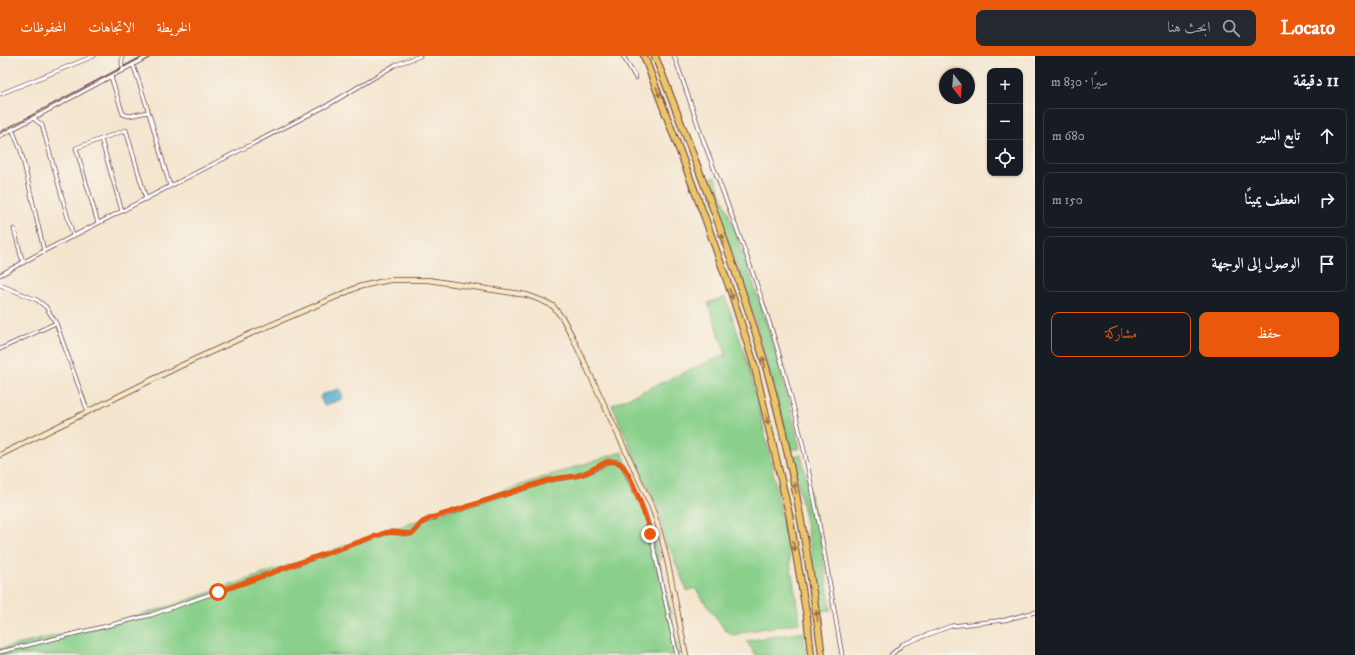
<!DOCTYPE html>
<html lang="ar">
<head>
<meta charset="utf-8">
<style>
  body { margin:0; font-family:"IM FELL DW Pica",Amiri,serif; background:#242831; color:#f1f3f6; direction:rtl }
  .controls { position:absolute; right:12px; top:12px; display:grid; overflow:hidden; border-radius:8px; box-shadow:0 1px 3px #0004 }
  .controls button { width:36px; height:36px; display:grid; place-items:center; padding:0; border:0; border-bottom:1px solid #363941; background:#171b24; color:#f1f3f6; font:20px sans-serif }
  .compass { position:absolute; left:939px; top:12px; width:36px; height:36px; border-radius:50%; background:#171b24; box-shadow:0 1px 3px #0004; rotate:163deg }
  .stop { position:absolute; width:12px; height:12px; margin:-9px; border:3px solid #ea580c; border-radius:50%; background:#fff }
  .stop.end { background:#ea580c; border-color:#fff; box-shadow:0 1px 4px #0008 }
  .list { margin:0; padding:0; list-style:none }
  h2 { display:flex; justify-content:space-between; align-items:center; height:52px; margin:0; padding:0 16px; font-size:17px }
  h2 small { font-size:13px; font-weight:400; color:#9ea1a6 }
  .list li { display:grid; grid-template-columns:26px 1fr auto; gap:12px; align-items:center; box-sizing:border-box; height:56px; margin:0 8px 8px; padding:0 8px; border:1px solid #363941; border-radius:8px }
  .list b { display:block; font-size:15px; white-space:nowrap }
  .list em { font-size:13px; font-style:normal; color:#9ea1a6 }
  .actions { display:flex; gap:8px; padding:12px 16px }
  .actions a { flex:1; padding:9px 0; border:1px solid #ea580c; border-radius:8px; text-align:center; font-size:14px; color:#ea580c }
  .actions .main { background:#ea580c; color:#fff }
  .icon { flex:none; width:22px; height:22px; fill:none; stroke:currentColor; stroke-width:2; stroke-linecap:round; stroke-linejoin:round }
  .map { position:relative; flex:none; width:1035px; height:599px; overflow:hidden; direction:ltr }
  header { display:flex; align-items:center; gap:24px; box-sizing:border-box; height:56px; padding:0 20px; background:#ea580c; color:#fff }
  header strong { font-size:19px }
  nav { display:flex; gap:22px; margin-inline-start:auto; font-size:14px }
  .search { width:280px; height:36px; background:#242831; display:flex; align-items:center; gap:10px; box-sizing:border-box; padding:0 14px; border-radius:8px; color:#9ea1a6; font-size:15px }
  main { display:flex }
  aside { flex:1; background:#171b24 }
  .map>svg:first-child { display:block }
  .grass { fill:#8ad08b; stroke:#6a785b }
  .water { fill:#4aaac9; stroke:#4a647a }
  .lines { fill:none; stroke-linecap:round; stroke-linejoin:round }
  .street-casing { stroke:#643d43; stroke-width:4.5 }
  .secondary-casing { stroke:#643d43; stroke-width:6 }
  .highway-casing { stroke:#643d43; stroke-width:8 }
  .street { stroke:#fff; stroke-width:3 }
  .secondary { stroke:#f8e8c3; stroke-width:4.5 }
  .highway { stroke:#edc569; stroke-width:6 }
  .rail { stroke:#4a1f2b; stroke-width:1 }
  .oneway { fill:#9c724a }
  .route { stroke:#ea580c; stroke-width:5 }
</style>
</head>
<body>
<header>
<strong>Locato</strong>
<div class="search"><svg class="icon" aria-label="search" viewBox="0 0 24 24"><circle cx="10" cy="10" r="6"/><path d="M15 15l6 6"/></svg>ابحث هنا</div>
<nav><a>الخريطة</a><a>الاتجاهات</a><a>المحفوظات</a></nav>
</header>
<main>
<aside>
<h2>11 دقيقة<small>سيرًا · 830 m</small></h2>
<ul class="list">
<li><svg class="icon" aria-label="ahead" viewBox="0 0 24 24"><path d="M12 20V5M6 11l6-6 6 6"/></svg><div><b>تابع السير</b></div><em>680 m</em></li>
<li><svg class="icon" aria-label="right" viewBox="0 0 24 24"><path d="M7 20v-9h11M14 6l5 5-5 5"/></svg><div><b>انعطف يمينًا</b></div><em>150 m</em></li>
<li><svg class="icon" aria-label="arrive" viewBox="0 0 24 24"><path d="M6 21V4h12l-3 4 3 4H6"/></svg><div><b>الوصول إلى الوجهة</b></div></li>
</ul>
<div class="actions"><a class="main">حفظ</a><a>مشاركة</a></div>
</aside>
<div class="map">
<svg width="1035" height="599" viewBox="0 0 1035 599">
  <rect width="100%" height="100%" fill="#f7f3e8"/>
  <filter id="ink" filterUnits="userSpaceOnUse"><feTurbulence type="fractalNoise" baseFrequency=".025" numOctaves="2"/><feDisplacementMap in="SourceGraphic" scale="8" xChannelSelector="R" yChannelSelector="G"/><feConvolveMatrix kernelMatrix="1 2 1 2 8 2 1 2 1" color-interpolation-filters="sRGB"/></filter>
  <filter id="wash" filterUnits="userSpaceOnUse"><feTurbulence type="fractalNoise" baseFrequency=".012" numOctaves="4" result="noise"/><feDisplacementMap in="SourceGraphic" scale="16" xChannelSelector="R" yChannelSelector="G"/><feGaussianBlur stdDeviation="0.9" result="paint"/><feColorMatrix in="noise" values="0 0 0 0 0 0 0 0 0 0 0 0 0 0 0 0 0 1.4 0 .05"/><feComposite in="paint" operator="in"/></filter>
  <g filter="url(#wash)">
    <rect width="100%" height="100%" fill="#f4e5ce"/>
    <g class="grass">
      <path d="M715 121C741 190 766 261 786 333 791 353 795 373 800 392L791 394 754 260 707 124Z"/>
      <path d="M725 241C731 258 737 275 743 292 769 382 785 474 800 567L748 575 733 579 725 574 695 532 687 535 669 490 666 491 660 459 612 349 726 298 708 247Z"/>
      <polygon points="622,396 651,466 679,599 0,599 0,593 117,565 168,551 541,422"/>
      <polygon points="801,399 820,483 831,554 821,555 807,471 792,400"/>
      <polygon points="803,576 806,599 756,599 746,585"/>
    </g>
    <polygon class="water" points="338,333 340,334 343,340 342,343 324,350 320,341 321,339"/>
  </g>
  <g filter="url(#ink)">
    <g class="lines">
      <defs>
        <g id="street">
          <polyline points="122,0 122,9 123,15"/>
          <polyline points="623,0 636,22"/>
          <path d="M674 0C685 29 694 59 705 89 735 167 765 245 787 326 812 415 826 507 842 599"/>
          <path d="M133 9C148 49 158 90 170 130"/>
          <polyline points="111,21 123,58 129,60 148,56"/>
          <polyline points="0,38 94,0"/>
          <polyline points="33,62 42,69 73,180"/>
          <polyline points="12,73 21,95 44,195"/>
          <polyline points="0,80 149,0"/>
          <polyline points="101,83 122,155"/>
          <polyline points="98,167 76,92 126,74 146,143"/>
          <polyline points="14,173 23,207"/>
          <polyline points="0,219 44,195 328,49 395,9 420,0"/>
          <polyline points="0,229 37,244 46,251 56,267 88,356"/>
          <polyline points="0,293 56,267"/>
          <polyline points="0,596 151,559 385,477 390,476 410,478 414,476 423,466 431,463 550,424 576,420 591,415 609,405 618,406 623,410 644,455 649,471 677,599"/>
          <polyline points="891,599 903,588 951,570 1005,564 1035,556"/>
        </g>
        <path id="secondary" d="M0 399 178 311 250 278 338 240 358 231 375 227 390 224H428L527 239 543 245 553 250 563 263 573 282 651 449C669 497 675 549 686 599"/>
        <g id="highway">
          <polyline points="644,0 705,162 733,242 754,308 789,458 807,561 811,599"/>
          <path d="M655 0C694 100 733 201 764 304 792 400 809 500 822 599"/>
        </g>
      </defs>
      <use href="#street" class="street-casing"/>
      <use href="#secondary" class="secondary-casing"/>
      <use href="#highway" class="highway-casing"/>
      <use href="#street" class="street"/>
      <use href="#secondary" class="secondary"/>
      <use href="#highway" class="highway"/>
      <polyline class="rail" points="0,76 143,0"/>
    </g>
    <defs><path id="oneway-solid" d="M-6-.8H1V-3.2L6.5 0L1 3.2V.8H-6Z"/></defs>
    <g class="oneway">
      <use href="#oneway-solid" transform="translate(658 36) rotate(70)"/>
      <use href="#oneway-solid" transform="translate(723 183) rotate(-109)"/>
      <use href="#oneway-solid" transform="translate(731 238) rotate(71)"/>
      <use href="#oneway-solid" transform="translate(764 306) rotate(-106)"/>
      <use href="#oneway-solid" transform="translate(767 363) rotate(76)"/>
      <use href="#oneway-solid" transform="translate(795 432) rotate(-102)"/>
      <use href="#oneway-solid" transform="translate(794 490) rotate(80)"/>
      <use href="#oneway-solid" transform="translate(817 560) rotate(-98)"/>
    </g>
  </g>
  <g class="lines" filter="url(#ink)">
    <path class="route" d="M218 536 304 505 385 477 390 476 410 478 414 476 423 466 431 462C471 450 510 436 550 424 561 421 572 422 583 418 595 414 606 401 619 407 630 412 647 464 650 478"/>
  </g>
</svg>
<div class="controls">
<button>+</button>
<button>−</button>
<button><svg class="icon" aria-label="locate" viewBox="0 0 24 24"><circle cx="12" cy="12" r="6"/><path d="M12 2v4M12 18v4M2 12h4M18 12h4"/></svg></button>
</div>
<svg class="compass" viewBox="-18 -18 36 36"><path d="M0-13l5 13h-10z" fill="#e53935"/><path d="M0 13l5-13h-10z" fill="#9ea1a6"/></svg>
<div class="stop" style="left:218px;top:536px"></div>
<div class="stop end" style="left:650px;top:478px"></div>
</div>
</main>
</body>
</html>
